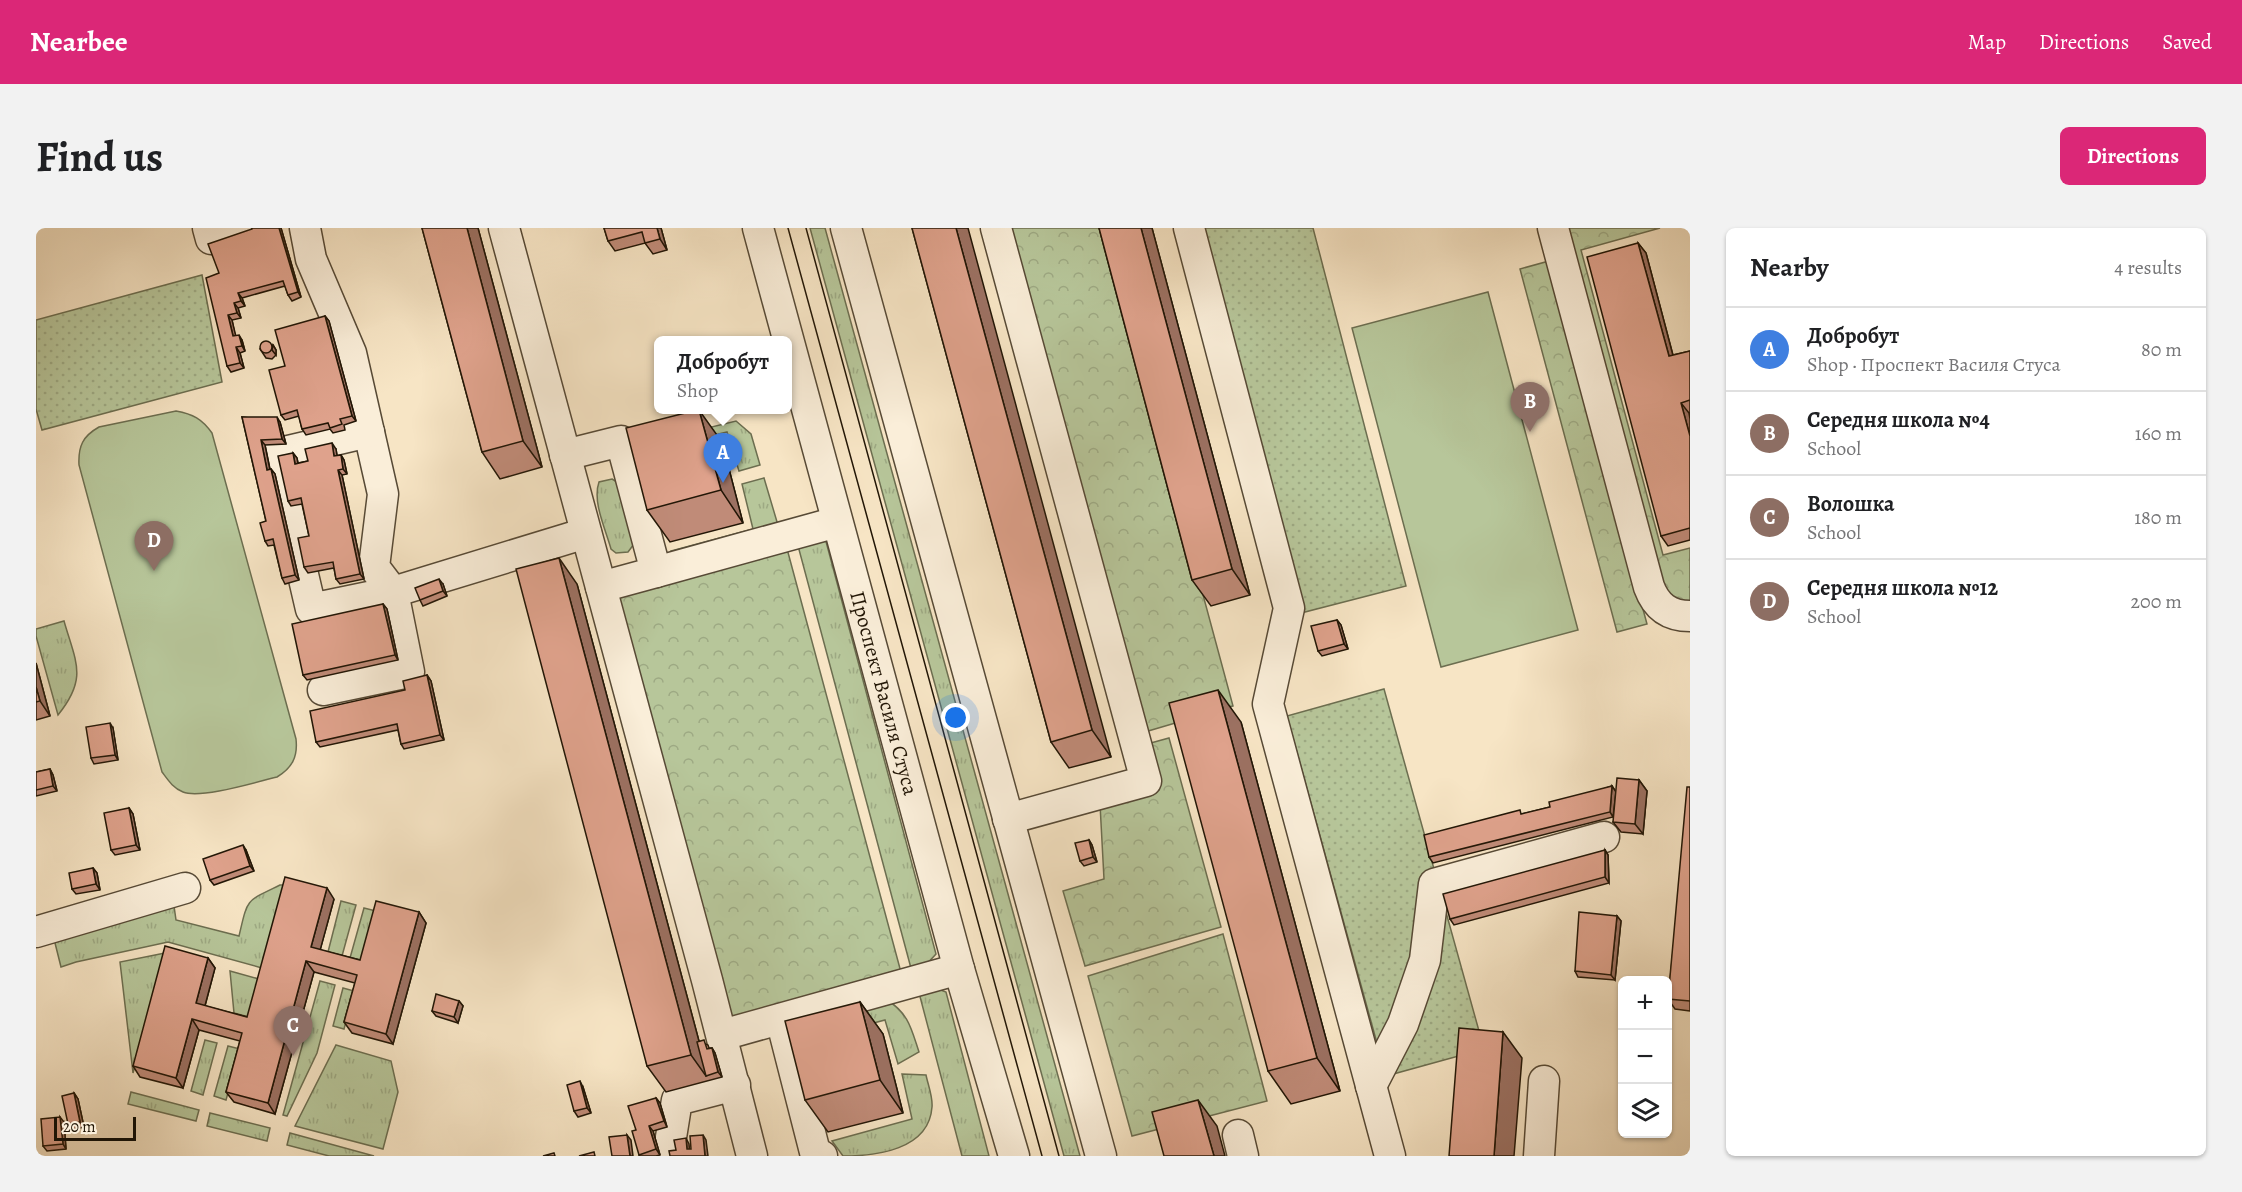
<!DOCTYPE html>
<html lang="en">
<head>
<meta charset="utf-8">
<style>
  body { margin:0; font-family:Alegreya,serif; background:#f2f2f2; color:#202124 }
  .controls { position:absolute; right:18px; bottom:18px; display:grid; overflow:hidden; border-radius:9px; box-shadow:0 2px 4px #0004 }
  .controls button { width:54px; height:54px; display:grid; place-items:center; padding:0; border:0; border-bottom:2px solid #e0e0e0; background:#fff; color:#202124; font:30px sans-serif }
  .scale { position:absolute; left:18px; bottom:15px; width:82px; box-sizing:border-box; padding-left:6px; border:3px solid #221606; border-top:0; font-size:16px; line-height:21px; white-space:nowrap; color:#221606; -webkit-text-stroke:4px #faeed9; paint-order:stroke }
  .you { position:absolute; left:920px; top:490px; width:21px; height:21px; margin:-15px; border:4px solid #fff; border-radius:50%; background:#1a73e8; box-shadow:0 0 0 9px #1a73e833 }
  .badge { display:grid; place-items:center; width:39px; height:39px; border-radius:50%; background:#db2777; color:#fff; font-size:20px; font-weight:700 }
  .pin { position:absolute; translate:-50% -50px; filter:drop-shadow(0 2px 3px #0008) }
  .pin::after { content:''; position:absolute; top:32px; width:21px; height:18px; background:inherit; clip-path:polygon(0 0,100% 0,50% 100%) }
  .popup { position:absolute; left:618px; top:108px; width:138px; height:78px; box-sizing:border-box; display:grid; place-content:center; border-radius:9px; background:#fff; filter:drop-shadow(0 2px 4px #0005); font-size:20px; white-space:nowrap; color:#757577 }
  .popup b { font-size:22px; color:#202124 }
  .popup::after { content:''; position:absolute; left:50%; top:100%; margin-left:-12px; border:12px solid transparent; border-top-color:#fff }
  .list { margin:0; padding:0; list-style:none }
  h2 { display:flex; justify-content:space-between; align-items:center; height:78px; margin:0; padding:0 24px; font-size:26px }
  h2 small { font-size:20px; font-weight:400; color:#757577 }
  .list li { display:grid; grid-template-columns:39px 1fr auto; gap:18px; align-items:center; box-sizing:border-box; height:84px; padding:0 24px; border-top:2px solid #e0e0e0 }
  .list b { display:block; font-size:22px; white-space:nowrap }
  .list p { margin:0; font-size:20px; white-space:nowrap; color:#757577 }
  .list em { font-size:20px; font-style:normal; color:#757577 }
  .icon { flex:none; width:33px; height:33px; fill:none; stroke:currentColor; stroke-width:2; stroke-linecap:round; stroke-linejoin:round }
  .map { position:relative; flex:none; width:1654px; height:928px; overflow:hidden; border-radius:9px }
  header { display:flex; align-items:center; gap:36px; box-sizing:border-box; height:84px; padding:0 30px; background:#db2777; color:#fff }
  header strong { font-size:28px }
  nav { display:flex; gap:33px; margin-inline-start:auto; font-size:21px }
  .intro { display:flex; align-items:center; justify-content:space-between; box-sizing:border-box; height:144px; padding:0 36px }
  h1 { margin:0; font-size:42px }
  .button { padding:15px 27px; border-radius:9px; background:#db2777; color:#fff; font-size:21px; font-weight:700 }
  main { display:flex; gap:36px; padding:0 36px }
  aside { flex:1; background:#fff; border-radius:9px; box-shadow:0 2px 4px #0004 }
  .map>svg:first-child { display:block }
  .grass { fill:url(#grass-tufts); stroke:#6c6e50; stroke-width:1.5 }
  .forest { fill:url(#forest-crowns); stroke:#6c6e50; stroke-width:1.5 }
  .park { fill:url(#park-dots); stroke:#6c6e50; stroke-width:1.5 }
  .pitch { fill:#b7c69a; stroke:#6c6e50; stroke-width:1.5 }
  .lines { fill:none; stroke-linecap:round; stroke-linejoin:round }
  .minor-casing { stroke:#574a36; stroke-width:33 }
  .minor { stroke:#faeed9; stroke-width:30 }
  .tram { stroke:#221606; stroke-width:1.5 }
  .wall { fill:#c08b78; stroke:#221606; stroke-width:1.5 }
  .shaded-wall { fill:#9c7162; stroke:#221606; stroke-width:1.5 }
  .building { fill:#dfa28c; stroke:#221606; stroke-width:1.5 }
  .labels { text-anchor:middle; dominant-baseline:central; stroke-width:4.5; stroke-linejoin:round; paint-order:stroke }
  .street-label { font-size:21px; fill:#221606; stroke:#faeed9 }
</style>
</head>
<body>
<header>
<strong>Nearbee</strong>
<nav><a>Map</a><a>Directions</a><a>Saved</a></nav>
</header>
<div class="intro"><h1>Find us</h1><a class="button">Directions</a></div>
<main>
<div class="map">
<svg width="1654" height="928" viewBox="0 0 1654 928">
  <defs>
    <pattern id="grass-tufts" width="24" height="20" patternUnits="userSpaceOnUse" patternTransform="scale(1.5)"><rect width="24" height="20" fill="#b7c69a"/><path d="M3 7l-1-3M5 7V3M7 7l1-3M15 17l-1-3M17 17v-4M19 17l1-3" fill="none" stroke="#9da983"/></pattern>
    <pattern id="forest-crowns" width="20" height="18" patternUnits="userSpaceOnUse" patternTransform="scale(1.5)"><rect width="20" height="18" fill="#b7c69a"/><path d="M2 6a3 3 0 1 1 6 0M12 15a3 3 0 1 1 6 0" fill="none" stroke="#9da983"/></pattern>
    <pattern id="park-dots" width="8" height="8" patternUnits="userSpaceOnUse" patternTransform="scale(1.5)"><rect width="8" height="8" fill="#b7c69a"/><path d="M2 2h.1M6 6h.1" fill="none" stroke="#9da983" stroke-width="1.8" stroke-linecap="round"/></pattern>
  </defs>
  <rect width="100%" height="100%" fill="#f7e5c5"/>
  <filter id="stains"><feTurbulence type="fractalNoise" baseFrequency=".00333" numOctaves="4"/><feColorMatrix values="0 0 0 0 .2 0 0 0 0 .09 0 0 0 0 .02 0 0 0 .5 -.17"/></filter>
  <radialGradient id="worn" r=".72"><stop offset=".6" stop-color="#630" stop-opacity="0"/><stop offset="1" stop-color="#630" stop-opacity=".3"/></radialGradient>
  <g class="grass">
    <polygon points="774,0 789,0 1044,928 1028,928"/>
    <polygon points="700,193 715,206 724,237 703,243 691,204 609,225 606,216"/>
    <polygon points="728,250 744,304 638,333 635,323 717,301 706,256"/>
    <path d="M576 251 581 254 598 316 592 324 580 325 575 321C570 302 556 274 563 254Z"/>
    <polygon points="788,306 900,726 887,740 876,744 761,314"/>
    <path d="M28 393C40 435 52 450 22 487L0 408V401Z"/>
    <path d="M244 657H249L226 740 132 714 40 734 25 739 17 707 137 671 140 692 203 708C212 670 209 674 244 657Z"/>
    <polygon points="305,673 320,677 306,728 292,724"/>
    <polygon points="328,680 340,683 326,733 314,730"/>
    <polygon points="129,725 97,845 84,734"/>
    <polygon points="194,743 223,751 213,789 198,785"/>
    <polygon points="284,753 299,757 281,825 251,888 247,887"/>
    <polygon points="307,760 318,763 308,801 297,798"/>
    <polygon points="882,761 902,761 910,764 953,928 926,928"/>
    <path d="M850 771C873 786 875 800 883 824L862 836 849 792 770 813Z"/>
    <polygon points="169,812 181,815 167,867 155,863"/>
    <polygon points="300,817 355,833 362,864 347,921 259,898"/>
    <polygon points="192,818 204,821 190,872 178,868"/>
    <path d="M866 846 890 847C892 857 897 869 896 879 893 922 840 928 807 928L796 913 876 891Z"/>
    <polygon points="95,864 163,882 160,893 92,876"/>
    <polygon points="174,885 234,900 231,913 171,898"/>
    <polygon points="254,905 338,928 293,928 251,917"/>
  </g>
  <g class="forest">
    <polygon points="968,0 1068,0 1197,478 1102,506"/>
    <polygon points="1525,0 1624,0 1545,22 1627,327 1654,320 1654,380 1631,373"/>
    <polygon points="1513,33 1611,396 1581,404 1484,41"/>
    <polygon points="750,317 866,748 733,786 693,789 581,365"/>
    <polygon points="1133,510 1185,699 1049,738 1027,663 1068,651 1064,576 1123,562 1111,516"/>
    <polygon points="1187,706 1231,873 1096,908 1052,748"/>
  </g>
  <g class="park">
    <polygon points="1165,0 1277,0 1370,358 1265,385"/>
    <polygon points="166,47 186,154 6,202 0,181 0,92"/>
    <polygon points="1348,461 1448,821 1350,848 1251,488"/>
  </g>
  <g class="pitch">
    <polygon points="1452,64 1542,402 1405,439 1316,100"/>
    <path d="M140 183C157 186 166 191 176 205L260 511C262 529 256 540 241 549 220 554 165 571 147 564 137 560 132 552 126 544L43 237C42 218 47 208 63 199Z"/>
  </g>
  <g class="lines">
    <defs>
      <g id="minor">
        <polyline points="172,0 175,11 210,0"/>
        <polyline points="269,0 275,31 315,125 347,266 338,339 357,364 373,444 287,462"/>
        <polyline points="468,0 671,752 716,928"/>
        <polyline points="722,0 923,741 978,928"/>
        <polyline points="810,0 1065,928"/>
        <polyline points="960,0 1110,553 972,591"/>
        <polyline points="1153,0 1253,380 1232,476 1354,928"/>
        <path d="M1517 0 1613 359C1620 378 1633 388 1654 388"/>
        <polyline points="333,204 239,226 275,381 357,364 550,305"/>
        <polyline points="529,227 585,213 620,344 565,359"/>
        <polyline points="620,344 801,294"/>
        <polyline points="0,704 149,660"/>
        <polyline points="745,791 779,924 786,928"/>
        <polyline points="686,807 923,741"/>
        <polyline points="1335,858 1367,796 1389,732 1398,656 1568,609"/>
        <polyline points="1202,907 1207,928"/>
        <polyline points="632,928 641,872 699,857"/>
        <polyline points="1503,928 1508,853"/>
      </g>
    </defs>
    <use href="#minor" class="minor-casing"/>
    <use href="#minor" class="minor"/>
    <g class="tram">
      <polyline points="752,0 1006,928"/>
      <polyline points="770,0 1023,928"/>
    </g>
  </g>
  <g class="wall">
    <polygon points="216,0 245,0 265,69 256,73 252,67 249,58 206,70 209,78 202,80 205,90 196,92 199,107 206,112 209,123 204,125 208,140 195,144 191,138 183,45 216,1"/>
    <polygon points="386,0 442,0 506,239 464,251 446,224"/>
    <polygon points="568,0 625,0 631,22 617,26 609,15 579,23 572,13"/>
    <polygon points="876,0 1075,529 1033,540 1015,514"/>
    <polygon points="1063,0 1116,0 1214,367 1175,378 1156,352"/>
    <polygon points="1602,15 1610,25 1637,127 1654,123 1654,185 1653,185 1654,191 1654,312 1632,318 1625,308"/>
    <polygon points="289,88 293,93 320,193 308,197 309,202 297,205 294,201 270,207 266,201 263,188 249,192 245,187 249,138"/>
    <polygon points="237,117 240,122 240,127 236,131 230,130 224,121"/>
    <polygon points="206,189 244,194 250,216 229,217 234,241 235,241 239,246 263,352 249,356 246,350 238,317 232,318 229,313 230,293"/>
    <polygon points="686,214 707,295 634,314 611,282"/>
    <polygon points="300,221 301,228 305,227 308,232 311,246 306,247 328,351 304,356 300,351 298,340 272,345 268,339 273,308 266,276 255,278 252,273 257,225 261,230 262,235 272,233"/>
    <polygon points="407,356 411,368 387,378 384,372"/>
    <polygon points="541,356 663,813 672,817 673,820 676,820 679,825 686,849 630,864 611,838"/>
    <polygon points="347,376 351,381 362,432 271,452 267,447"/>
    <polygon points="1301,392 1305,397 1312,421 1286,428 1282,423"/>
    <polygon points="0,435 14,488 0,492"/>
    <polygon points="391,447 395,453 408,512 368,521 365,516 362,502 284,519 280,514 369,462"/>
    <polygon points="1205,494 1304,863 1255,876 1232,843"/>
    <polygon points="77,500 82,532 58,536 55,530"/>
    <polygon points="14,541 17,547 21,563 0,568 0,544"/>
    <polygon points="1603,552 1611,563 1607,606 1585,604 1577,594"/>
    <polygon points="1576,558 1580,564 1577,589 1397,635 1393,629 1486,586 1514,579"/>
    <polygon points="1654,559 1654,783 1639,781 1632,771"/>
    <polygon points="93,580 97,586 104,622 79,627 75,622"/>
    <polygon points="1053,612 1056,617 1061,634 1048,638 1044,633"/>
    <polygon points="210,622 218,643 178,657 174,652"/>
    <polygon points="1569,622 1572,627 1573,655 1418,697 1414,691"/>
    <polygon points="57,640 61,645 64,662 40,666 36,661"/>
    <polygon points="298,671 284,722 324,732 383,684 390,695 357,816 316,805 308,794 319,755 278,744 239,886 198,874 190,864 204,813 163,802 147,860 104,849 97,838 172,730 179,740 169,778 211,789"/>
    <polygon points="1581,688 1585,693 1579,752 1542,749 1539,743"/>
    <polygon points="423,773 427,778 422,795 400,788 396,783"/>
    <polygon points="824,774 847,806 867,885 792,904 769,872"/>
    <polygon points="547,859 555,885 542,889 538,883"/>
    <polygon points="38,865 42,871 48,899 36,902 32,896"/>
    <polygon points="620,870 624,875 631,899 617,903 624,927 620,928 604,928 603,927"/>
    <polygon points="28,894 30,921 11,923 7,918"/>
  </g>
  <g class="shaded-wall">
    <polygon points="243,0 245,0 265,69 262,64"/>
    <polygon points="431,0 442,0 506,239 487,213"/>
    <polygon points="621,0 625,0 631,22 624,11"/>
    <polygon points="920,0 932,0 1075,529 1056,502"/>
    <polygon points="1105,0 1116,0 1214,367 1196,341"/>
    <polygon points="1602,15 1610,25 1640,139 1633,128"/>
    <polygon points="202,65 206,70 209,78 205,73"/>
    <polygon points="198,75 202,80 205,90 201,85"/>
    <polygon points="192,87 196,92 201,113 197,108"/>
    <polygon points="289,88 293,93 320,193 316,188"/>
    <polygon points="203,107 206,112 209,123 206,118"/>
    <polygon points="237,117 240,122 240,127 236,122"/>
    <polygon points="200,119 204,125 208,140 204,135"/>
    <polygon points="1645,175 1653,185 1654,191 1654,208"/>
    <polygon points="663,182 686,214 707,295 685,262"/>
    <polygon points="241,189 244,194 250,216 246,211"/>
    <polygon points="225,212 229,217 235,247 231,242"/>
    <polygon points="296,215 300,221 302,233 298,228"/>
    <polygon points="257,225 261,230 263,241 259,236"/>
    <polygon points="305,227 308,232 311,246 307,241"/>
    <polygon points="235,241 239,246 263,352 259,347"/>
    <polygon points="302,242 306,247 328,351 324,346"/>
    <polygon points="523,330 541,356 672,847 670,848 655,827"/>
    <polygon points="403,351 407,356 411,368 407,363"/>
    <polygon points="347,376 351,381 362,432 359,427"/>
    <polygon points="1301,392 1305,397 1312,421 1308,416"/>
    <polygon points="0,435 14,488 4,473 0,459"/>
    <polygon points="391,447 395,453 408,512 404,507"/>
    <polygon points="1182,462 1205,494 1304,863 1281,830"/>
    <polygon points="74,495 77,500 82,532 79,527"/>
    <polygon points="14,541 17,547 21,563 17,558"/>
    <polygon points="1603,552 1611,563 1607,606 1599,596"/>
    <polygon points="1576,558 1580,564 1577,589 1574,584"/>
    <polygon points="93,580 97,586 104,622 100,617"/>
    <polygon points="1053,612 1056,617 1061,634 1057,629"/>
    <polygon points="207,617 210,622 218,643 214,638"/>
    <polygon points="1569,622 1572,627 1573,655 1569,649"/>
    <polygon points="57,640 61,645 64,662 60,656"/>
    <polygon points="291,660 298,671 282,730 275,719"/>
    <polygon points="383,684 390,695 357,816 350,806"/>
    <polygon points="1581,688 1585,693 1579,752 1575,747"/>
    <polygon points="172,730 179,740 167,785 160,775"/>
    <polygon points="270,733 278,744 239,886 232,875"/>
    <polygon points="423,773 427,778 422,795 418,789"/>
    <polygon points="824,774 847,806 867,885 844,852"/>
    <polygon points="156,791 163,802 147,860 140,850"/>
    <polygon points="1467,804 1486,830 1478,928 1458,928"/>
    <polygon points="676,820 679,825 686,849 682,844"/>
    <polygon points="544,853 547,859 555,885 551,880"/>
    <polygon points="38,865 42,871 48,899 44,894"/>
    <polygon points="620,870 624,875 631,899 628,893"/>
    <polygon points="1162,872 1181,898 1189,928 1178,928"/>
    <polygon points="24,889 28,894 30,921 27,916"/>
    <polygon points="613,898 617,903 624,927 620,921"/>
    <polygon points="591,907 595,912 597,928 594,928"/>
    <polygon points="667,907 670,912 672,928 669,928"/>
    <polygon points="650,910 653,916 654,927 651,921"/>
  </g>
  <g class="building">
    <polygon points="216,0 243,0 262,64 252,67 247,53 202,65 205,73 198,75 201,85 192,87 197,108 203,107 206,118 200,119 204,135 191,138 170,50 183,45 172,16 216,1"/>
    <polygon points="386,0 431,0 487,213 446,224"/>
    <polygon points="568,0 621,0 624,11 609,15 606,4 572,13"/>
    <polygon points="876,0 920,0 1056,502 1015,514"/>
    <polygon points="1063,0 1105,0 1196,341 1156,352"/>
    <polygon points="1602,15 1633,128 1654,123 1654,172 1645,175 1654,208 1654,300 1625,308 1551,29"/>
    <polygon points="289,88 316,188 304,191 306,196 294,200 292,195 266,201 261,182 245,187 233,142 249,138 239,102"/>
    <circle cx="230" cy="119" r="6"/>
    <polygon points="661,182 663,182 685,262 611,282 590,200"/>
    <polygon points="206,189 241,189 246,211 225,212 231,242 235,241 259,347 246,350 237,311 229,313 224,295 230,293"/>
    <polygon points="296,215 298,228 305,227 307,241 302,242 324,346 300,351 297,334 268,339 262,310 273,308 265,270 252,273 242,228 257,225 259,236 272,233 269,221"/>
    <polygon points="523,330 655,827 611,838 480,341"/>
    <polygon points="403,351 407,363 384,372 379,360"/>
    <polygon points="347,376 359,427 267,447 256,396"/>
    <polygon points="1301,392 1308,416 1282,423 1275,398"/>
    <polygon points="391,447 404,507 365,516 361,496 280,514 274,483 369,462 367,453"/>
    <polygon points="0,459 4,473 0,474"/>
    <polygon points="1182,462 1281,830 1232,843 1133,475"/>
    <polygon points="74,495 79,527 55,530 50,499"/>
    <polygon points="14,541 17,558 0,562 0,544"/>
    <polygon points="1581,550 1603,552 1599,596 1577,594"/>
    <polygon points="1576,558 1574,584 1393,629 1388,607 1484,582 1485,586 1514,579 1513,574"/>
    <polygon points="1651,559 1654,559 1654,773 1632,771"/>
    <polygon points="93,580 100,617 75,622 68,585"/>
    <polygon points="1053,612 1057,629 1044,633 1039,615"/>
    <polygon points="207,617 214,638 174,652 167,631"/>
    <polygon points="1569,622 1569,649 1414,691 1407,666"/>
    <polygon points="57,640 60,656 36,661 33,645"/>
    <polygon points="249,649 291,660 275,719 324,732 340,673 383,684 350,806 308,794 321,747 270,733 232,875 190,864 206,805 156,791 140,850 97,838 129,718 172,730 160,775 211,789"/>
    <polygon points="1543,684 1581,688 1575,747 1539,743"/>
    <polygon points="400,766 423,773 418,789 396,783"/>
    <polygon points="824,774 844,852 769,872 749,793"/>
    <polygon points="1423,800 1467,804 1458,928 1413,928"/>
    <polygon points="668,812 671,821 676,820 682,844 670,848 661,814"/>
    <polygon points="544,853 551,880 538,883 531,857"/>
    <polygon points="38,865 44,894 32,896 26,868"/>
    <polygon points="620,870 628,893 613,898 620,921 603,927 596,903 600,902 592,878"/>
    <polygon points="1162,872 1178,928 1128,928 1116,884"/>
    <polygon points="24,889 27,916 7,918 5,891"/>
    <polygon points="591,907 594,928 576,928 573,909"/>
    <polygon points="667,907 669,928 634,928 633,923 640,922 638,912 650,910 651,921 655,921 654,908"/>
    <polygon points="558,924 559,928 543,928"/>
    <polygon points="518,925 519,928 507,928"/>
  </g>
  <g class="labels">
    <g class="street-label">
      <text transform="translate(848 465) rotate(75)">Проспект Василя Стуса</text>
    </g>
  </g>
  <rect width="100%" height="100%" filter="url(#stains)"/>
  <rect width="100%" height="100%" fill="url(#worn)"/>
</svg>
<div class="controls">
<button>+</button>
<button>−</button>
<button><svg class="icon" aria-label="layers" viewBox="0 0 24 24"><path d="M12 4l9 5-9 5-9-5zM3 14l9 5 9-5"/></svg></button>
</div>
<div class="scale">20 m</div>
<div class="you"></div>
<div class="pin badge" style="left:687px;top:255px;background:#3f7fe0">A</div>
<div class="popup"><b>Добробут</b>Shop</div>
<div class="pin badge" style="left:1494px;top:204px;background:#8d6e63">B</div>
<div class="pin badge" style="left:257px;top:828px;background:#8d6e63">C</div>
<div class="pin badge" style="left:118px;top:343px;background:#8d6e63">D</div>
</div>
<aside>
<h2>Nearby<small>4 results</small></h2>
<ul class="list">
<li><span class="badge" style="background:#3f7fe0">A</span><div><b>Добробут</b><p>Shop · Проспект Василя Стуса</p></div><em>80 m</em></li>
<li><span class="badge" style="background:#8d6e63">B</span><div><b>Середня школа №4</b><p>School</p></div><em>160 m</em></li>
<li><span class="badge" style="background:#8d6e63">C</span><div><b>Волошка</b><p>School</p></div><em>180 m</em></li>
<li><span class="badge" style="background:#8d6e63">D</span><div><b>Середня школа №12</b><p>School</p></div><em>200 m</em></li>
</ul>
</aside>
</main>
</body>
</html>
